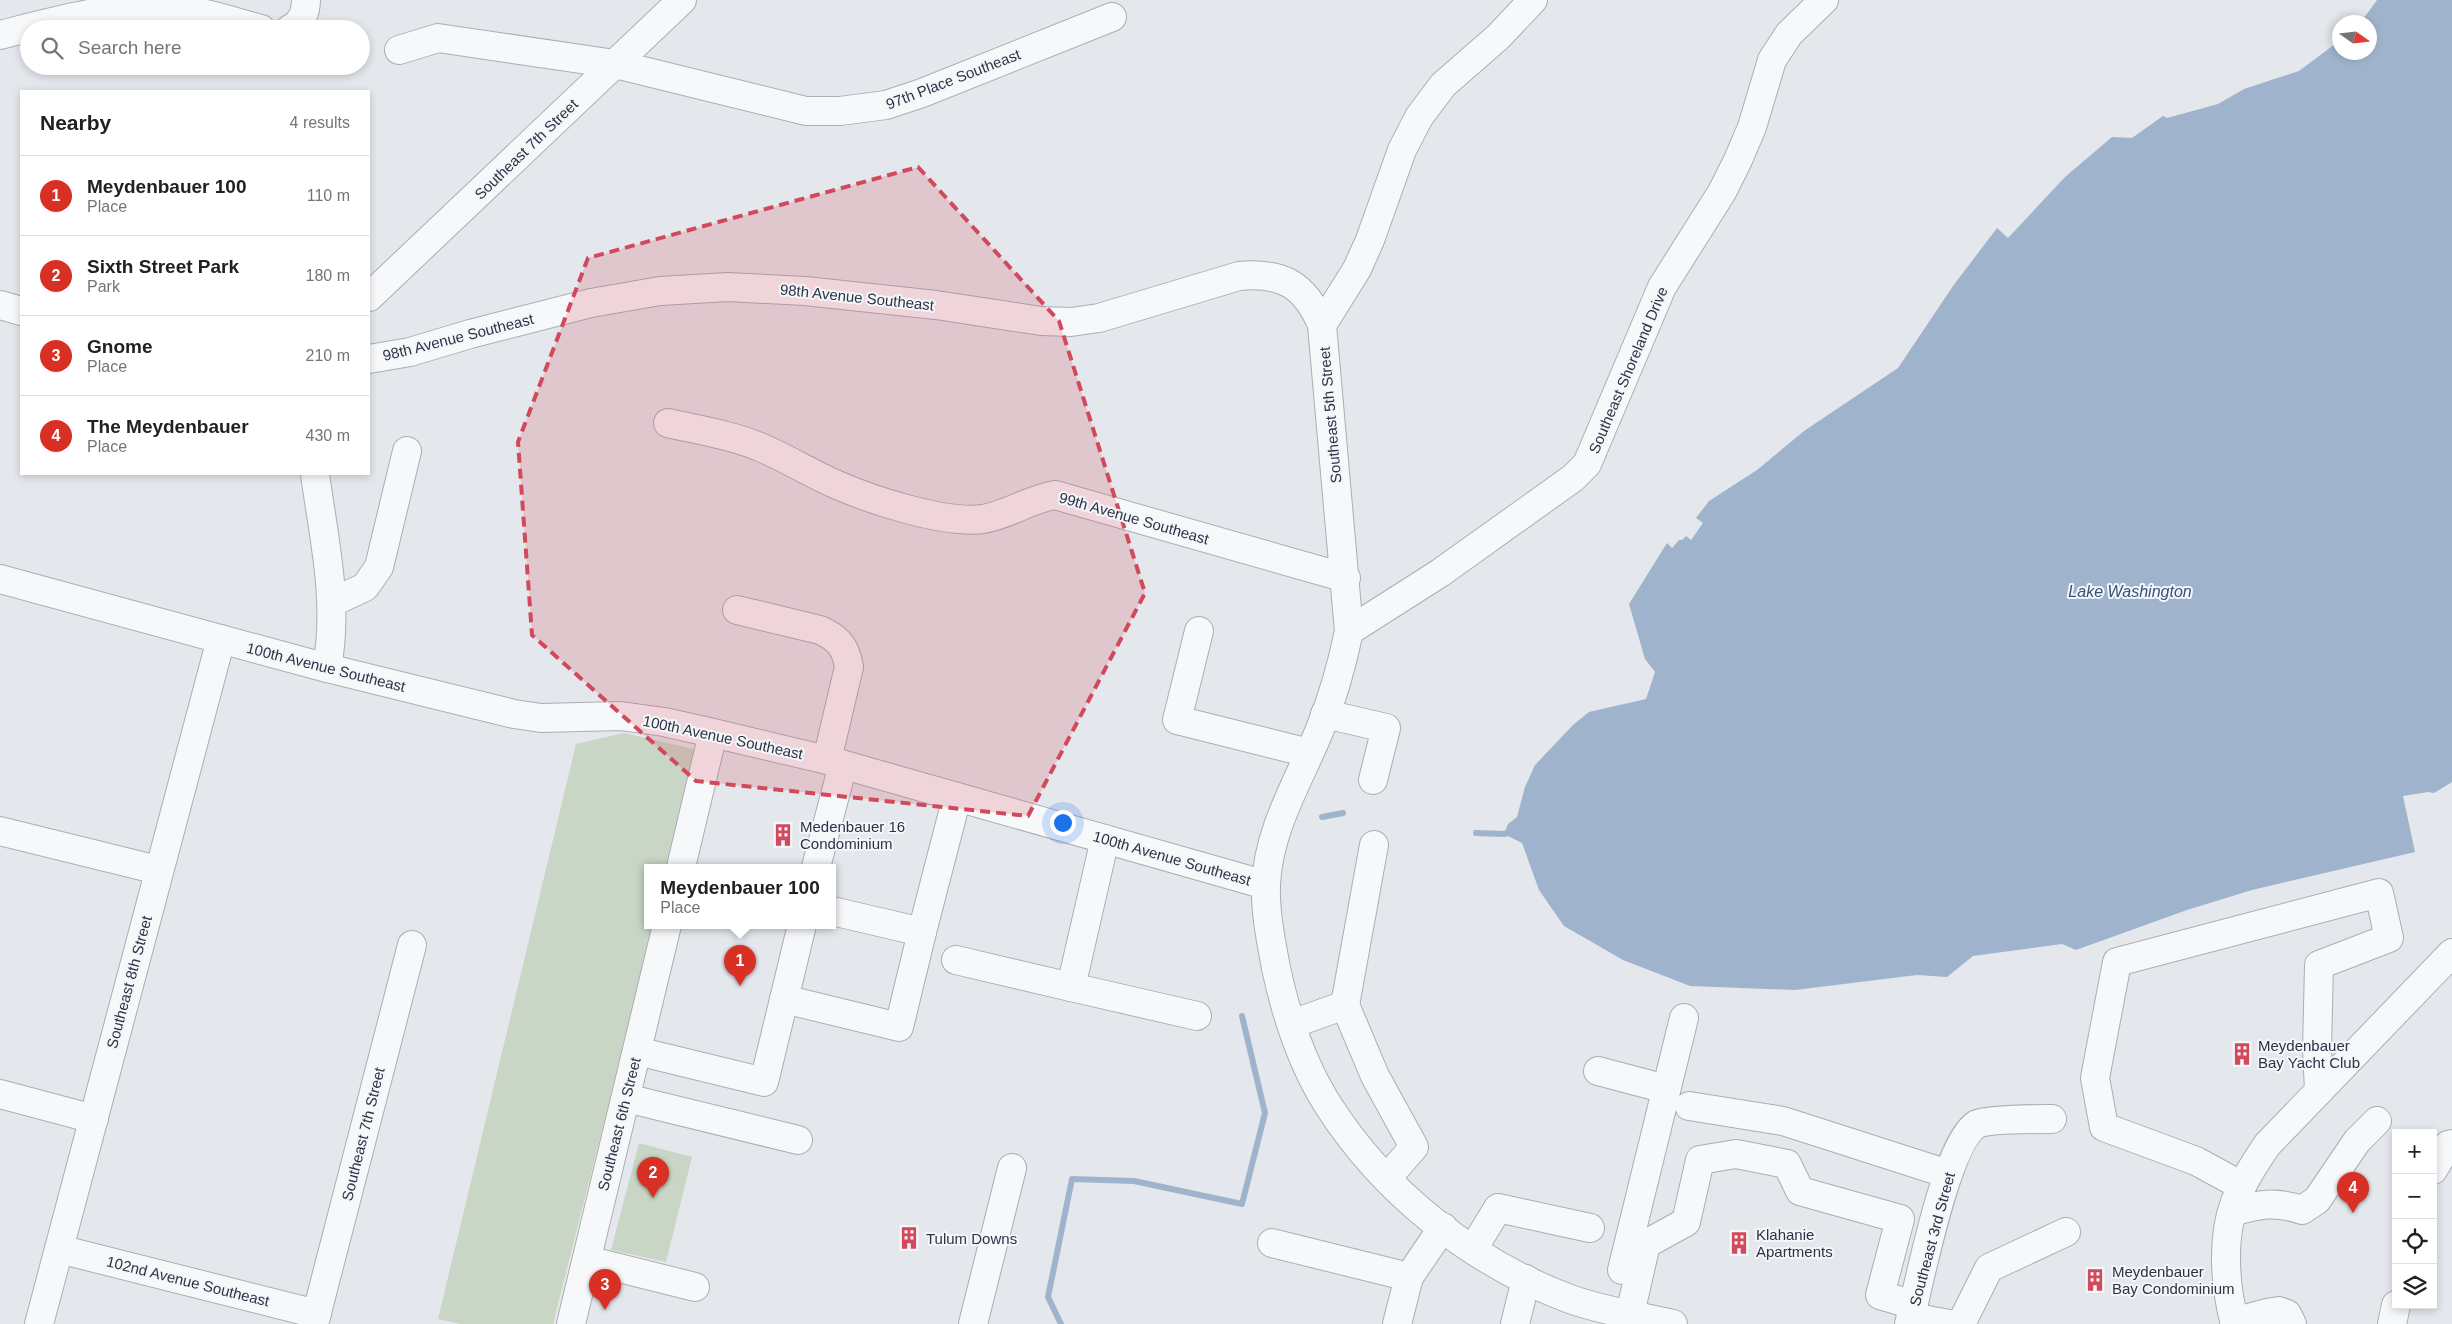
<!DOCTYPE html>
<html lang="en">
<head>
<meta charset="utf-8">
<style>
  body { margin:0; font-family:Arial,sans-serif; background:#f6f6f6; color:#202124 }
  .controls { position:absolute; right:15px; bottom:15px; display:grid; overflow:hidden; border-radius:0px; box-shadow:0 2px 8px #0003 }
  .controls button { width:45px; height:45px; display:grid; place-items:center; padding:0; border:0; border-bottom:1px solid #e0e0e0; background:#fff; color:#202124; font:25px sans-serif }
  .compass { position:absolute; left:2332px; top:15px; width:45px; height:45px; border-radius:50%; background:#fff; box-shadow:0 2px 8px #0003; rotate:104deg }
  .you { position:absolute; left:1062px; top:822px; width:18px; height:18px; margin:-12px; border:4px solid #fff; border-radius:50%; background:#1a73e8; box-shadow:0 0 0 8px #1a73e833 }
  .badge { display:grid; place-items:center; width:32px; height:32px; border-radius:50%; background:#d93025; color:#fff; font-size:16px; font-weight:700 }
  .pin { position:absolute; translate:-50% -41px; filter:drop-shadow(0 1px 2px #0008) }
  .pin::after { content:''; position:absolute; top:26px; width:18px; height:15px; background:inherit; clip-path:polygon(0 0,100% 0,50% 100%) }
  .popup { position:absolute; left:644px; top:864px; width:192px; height:65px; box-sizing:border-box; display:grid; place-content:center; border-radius:0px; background:#fff; filter:drop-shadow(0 1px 4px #0005); font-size:16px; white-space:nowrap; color:#757577 }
  .popup b { font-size:19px; color:#202124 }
  .popup::after { content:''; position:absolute; left:50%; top:100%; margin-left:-10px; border:10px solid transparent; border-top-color:#fff }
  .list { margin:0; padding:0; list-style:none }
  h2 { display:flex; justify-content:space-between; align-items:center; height:65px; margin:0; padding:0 20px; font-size:21px }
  h2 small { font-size:16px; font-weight:400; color:#757577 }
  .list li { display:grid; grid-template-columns:32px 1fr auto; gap:15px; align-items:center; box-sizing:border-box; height:80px; padding:0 20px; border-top:1px solid #e0e0e0 }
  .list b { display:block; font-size:19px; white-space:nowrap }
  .list p { margin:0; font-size:16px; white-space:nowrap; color:#757577 }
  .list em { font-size:16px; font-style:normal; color:#757577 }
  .icon { flex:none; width:28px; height:28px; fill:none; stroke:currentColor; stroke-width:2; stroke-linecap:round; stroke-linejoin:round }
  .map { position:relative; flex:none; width:2452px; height:1324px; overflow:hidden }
  .search { position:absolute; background:#fff; box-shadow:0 2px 8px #0003; left:20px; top:20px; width:350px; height:55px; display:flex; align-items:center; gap:12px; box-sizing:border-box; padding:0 18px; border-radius:28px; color:#757577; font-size:19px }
  .panel { position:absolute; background:#fff; box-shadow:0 2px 8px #0003; left:20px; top:90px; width:350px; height:385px; border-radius:0px }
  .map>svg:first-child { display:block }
  .green { fill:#c9d6c5 }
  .water { fill:#9fb4cc }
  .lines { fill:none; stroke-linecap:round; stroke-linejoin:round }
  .stream { stroke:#9fb4cc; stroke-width:6 }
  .minor-casing { stroke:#a9aeb7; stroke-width:30 }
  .minor { stroke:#f7f8fa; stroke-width:28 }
  .marked { fill:#d1495b; fill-opacity:0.2; stroke:#d1495b; stroke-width:4; stroke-dasharray:10 6; stroke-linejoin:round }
  .labels { text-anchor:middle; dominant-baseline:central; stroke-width:4; stroke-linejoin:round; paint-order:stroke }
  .street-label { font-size:15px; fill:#2b3445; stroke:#f4f6f9 }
  .poi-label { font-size:15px; fill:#2b3445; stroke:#f4f6f9; text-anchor:start }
  .water-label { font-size:16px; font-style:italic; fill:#34527a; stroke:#f4f6f9 }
</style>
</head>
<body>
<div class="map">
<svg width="2452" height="1324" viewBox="0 0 2452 1324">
  <rect width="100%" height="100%" fill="#e4e7ec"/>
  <g class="green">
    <polygon points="624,733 698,750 668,867 648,867 648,925 654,925 553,1324 460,1324 438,1319 576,744"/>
    <polygon points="639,1143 692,1157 666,1262 611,1250"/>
  </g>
  <polygon class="water" points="2377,0 2452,0 2452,782 2434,793 2428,792 2403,796 2415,852 2252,890 2187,910 2076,950 2062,944 1973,956 1947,977 1917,975 1795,990 1690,986 1623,960 1564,926 1539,890 1522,843 1504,834 1508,824 1517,817 1525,787 1535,765 1573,725 1589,712 1646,699 1655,672 1645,659 1629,604 1667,543 1672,548 1679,540 1682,540 1686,536 1691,540 1703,523 1696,518 1709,501 1757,470 1804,431 1898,368 1953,286 1997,228 2008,238 2065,177 2112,137 2132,138 2163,116 2167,118 2218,104 2244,89 2299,71 2339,41 2340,52 2370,52 2370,22 2361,22"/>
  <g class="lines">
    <g class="stream">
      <polyline points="1322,817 1343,813"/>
      <polyline points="1476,833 1504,834 1512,832"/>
      <polyline points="1061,1324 1048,1297 1072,1179 1134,1181 1242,1204 1265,1113 1242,1016"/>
    </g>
    <defs>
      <g id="minor">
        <path d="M1533 0 1498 37 1443 85 1419 117 1402 150 1370 240 1357 269 1322 325 1349 631C1342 665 1333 697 1320 729 1300 779 1268 829 1266 885 1265 912 1271 941 1276 968 1286 1015 1302 1064 1328 1105 1384 1193 1473 1263 1570 1299 1603 1311 1639 1316 1673 1324"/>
        <path d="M290 29C301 24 306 12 306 0"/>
        <path d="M0 35C63 19 126 0 191 11 215 15 238 23 261 29"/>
        <polyline points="399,50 438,38 615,64 806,111 840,111 886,105 922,93 1112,17"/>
        <polyline points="369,297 682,0"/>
        <polyline points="0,305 21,311"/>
        <path d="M369 359 410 352 470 334 591 303 660 291 728 287 805 291 936 305 1041 321 1071 322 1099 318 1239 276C1283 272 1305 285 1322 325"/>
        <path d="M668 423C699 430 731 435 760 447 786 458 810 473 835 484 871 500 944 524 983 519 1008 515 1030 499 1055 495L1346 578"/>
        <path d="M315 474C324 540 339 601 327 668"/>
        <polyline points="0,579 327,668 514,714 541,718 621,716 664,722 713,733 827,760 1266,885"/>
        <polyline points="333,602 365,587 379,567 407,451"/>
        <path d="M737 610 820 630C838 638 846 647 849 667L827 760"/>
        <polyline points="1199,631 1177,720 1309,753"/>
        <polyline points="1349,631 1440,573 1573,478 1587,464 1662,287 1722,192 1738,160 1752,127 1772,60 1789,34 1824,0"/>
        <polyline points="1325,714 1386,728 1373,780"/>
        <polyline points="0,831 158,870"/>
        <polyline points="1105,839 1071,987 1197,1016"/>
        <polyline points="681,867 713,733"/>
        <polyline points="816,867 843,765"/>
        <polyline points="922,932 957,797"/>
        <polyline points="956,960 1071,987"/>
        <polyline points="784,999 899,1027 922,932 832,911"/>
        <polyline points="1345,1005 1375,1076 1414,1147 1387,1178"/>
        <polyline points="1292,1024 1345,1005 1374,845"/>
        <polyline points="637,1051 764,1082 802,925"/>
        <polyline points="1598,1071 1666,1089"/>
        <polyline points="0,1094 94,1119"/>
        <polyline points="626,1098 798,1140"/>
        <polyline points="1689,1106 1783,1121 1948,1174"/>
        <polyline points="2433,1170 2448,1145 2452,1144"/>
        <polyline points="2242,1186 2196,1161 2104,1127 2095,1078 2117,962 2379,893 2389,938 2319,965 2317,1049 2319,1091"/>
        <path d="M2233 1212C2259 1204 2275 1201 2302 1210L2317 1200 2357 1141 2377 1121"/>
        <polyline points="1272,1243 1409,1277 1443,1227"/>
        <polyline points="59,1249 317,1314"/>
        <polyline points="1473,1249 1498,1208 1590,1228"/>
        <polyline points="587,1260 695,1287"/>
        <polyline points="1622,1270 1684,1018"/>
        <polyline points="1630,1314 1646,1244 1686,1222 1700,1160 1736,1154 1787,1164 1800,1191 1900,1219 1880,1295 1914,1305"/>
        <polyline points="1911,1317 1949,1324"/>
        <polyline points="2234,1322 2267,1313 2279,1311 2287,1314 2292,1324"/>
        <polyline points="39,1324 221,639"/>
        <polyline points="314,1324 412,945"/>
        <polyline points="571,1324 667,925"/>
        <polyline points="973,1324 1012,1168"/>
        <polyline points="1397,1324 1409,1277"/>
        <polyline points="1515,1324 1526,1279"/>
        <path d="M1909 1324C1919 1285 1946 1142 1977 1124 1984 1119 2039 1119 2052 1119"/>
        <polyline points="1961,1324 1989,1268 2066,1232"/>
        <path d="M2235 1324C2225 1287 2221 1239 2235 1202 2243 1181 2255 1163 2267 1145L2452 953"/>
        <polyline points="2392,1324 2396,1305"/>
      </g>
    </defs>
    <use href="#minor" class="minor-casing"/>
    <use href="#minor" class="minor"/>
  </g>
  <path class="marked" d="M918 167 1059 321 1145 593 1028 816 696 781 532 635 518 442 588 258Z"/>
  <defs>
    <symbol id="building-bare" viewBox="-9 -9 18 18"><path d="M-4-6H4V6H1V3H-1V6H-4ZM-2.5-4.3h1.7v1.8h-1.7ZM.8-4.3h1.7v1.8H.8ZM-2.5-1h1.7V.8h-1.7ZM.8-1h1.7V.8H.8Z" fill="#d1495b" stroke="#f4f6f9" stroke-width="2.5" paint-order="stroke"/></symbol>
  </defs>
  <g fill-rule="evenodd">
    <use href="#building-bare" x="767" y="819" width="32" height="32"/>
    <use href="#building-bare" x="2226" y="1038" width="32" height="32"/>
    <use href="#building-bare" x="893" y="1222" width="32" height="32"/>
    <use href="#building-bare" x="1723" y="1227" width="32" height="32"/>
    <use href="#building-bare" x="2079" y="1264" width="32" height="32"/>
  </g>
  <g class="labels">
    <g class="street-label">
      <text transform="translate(953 79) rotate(-21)">97th Place Southeast</text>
      <text transform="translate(526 149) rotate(-44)">Southeast 7th Street</text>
      <text transform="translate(857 297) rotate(6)">98th Avenue Southeast</text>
      <text transform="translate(458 337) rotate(-14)">98th Avenue Southeast</text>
      <text transform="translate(1628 370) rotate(-67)">Southeast Shoreland Drive</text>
      <text transform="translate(1330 415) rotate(-95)">Southeast 5th Street</text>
      <text transform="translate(1134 518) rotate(16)">99th Avenue Southeast</text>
      <text transform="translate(326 667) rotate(14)">100th Avenue Southeast</text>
      <text transform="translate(723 737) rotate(12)">100th Avenue Southeast</text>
      <text transform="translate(1172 858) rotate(16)">100th Avenue Southeast</text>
      <text transform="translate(129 982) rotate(-75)">Southeast 8th Street</text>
      <text transform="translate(619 1124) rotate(-76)">Southeast 6th Street</text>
      <text transform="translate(363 1134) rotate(-76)">Southeast 7th Street</text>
      <text transform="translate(1932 1239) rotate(-75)">Southeast 3rd Street</text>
      <text transform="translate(188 1281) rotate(14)">102nd Avenue Southeast</text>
    </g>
    <g class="poi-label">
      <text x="800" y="826">Medenbauer 16<tspan x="800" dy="17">Condominium</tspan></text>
      <text x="2258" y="1045">Meydenbauer<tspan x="2258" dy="17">Bay Yacht Club</tspan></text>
      <text x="1756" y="1234">Klahanie<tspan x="1756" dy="17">Apartments</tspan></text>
      <text x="926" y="1238">Tulum Downs</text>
      <text x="2112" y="1271">Meydenbauer<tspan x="2112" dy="17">Bay Condominium</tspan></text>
    </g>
    <g class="water-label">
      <text x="2130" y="591">Lake Washington</text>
    </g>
  </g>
</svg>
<div class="controls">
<button>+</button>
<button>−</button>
<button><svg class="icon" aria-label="locate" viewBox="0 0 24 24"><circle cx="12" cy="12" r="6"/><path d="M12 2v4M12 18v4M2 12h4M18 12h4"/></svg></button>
<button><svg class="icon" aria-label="layers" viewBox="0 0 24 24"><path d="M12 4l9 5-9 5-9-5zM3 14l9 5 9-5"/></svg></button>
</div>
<svg class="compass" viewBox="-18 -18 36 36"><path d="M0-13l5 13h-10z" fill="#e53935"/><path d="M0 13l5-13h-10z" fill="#757577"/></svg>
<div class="you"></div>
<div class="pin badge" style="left:740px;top:986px">1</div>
<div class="popup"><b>Meydenbauer 100</b>Place</div>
<div class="pin badge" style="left:653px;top:1198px">2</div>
<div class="pin badge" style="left:605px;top:1310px">3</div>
<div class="pin badge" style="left:2353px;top:1213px">4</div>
<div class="search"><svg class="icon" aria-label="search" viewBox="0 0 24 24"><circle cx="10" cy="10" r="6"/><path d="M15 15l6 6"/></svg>Search here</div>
<section class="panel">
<h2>Nearby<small>4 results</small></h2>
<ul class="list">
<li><span class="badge">1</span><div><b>Meydenbauer 100</b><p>Place</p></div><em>110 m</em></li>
<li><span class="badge">2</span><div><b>Sixth Street Park</b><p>Park</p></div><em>180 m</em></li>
<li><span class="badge">3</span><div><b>Gnome</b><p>Place</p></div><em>210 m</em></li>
<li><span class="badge">4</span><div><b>The Meydenbauer</b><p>Place</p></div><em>430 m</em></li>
</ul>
</section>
</div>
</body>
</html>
